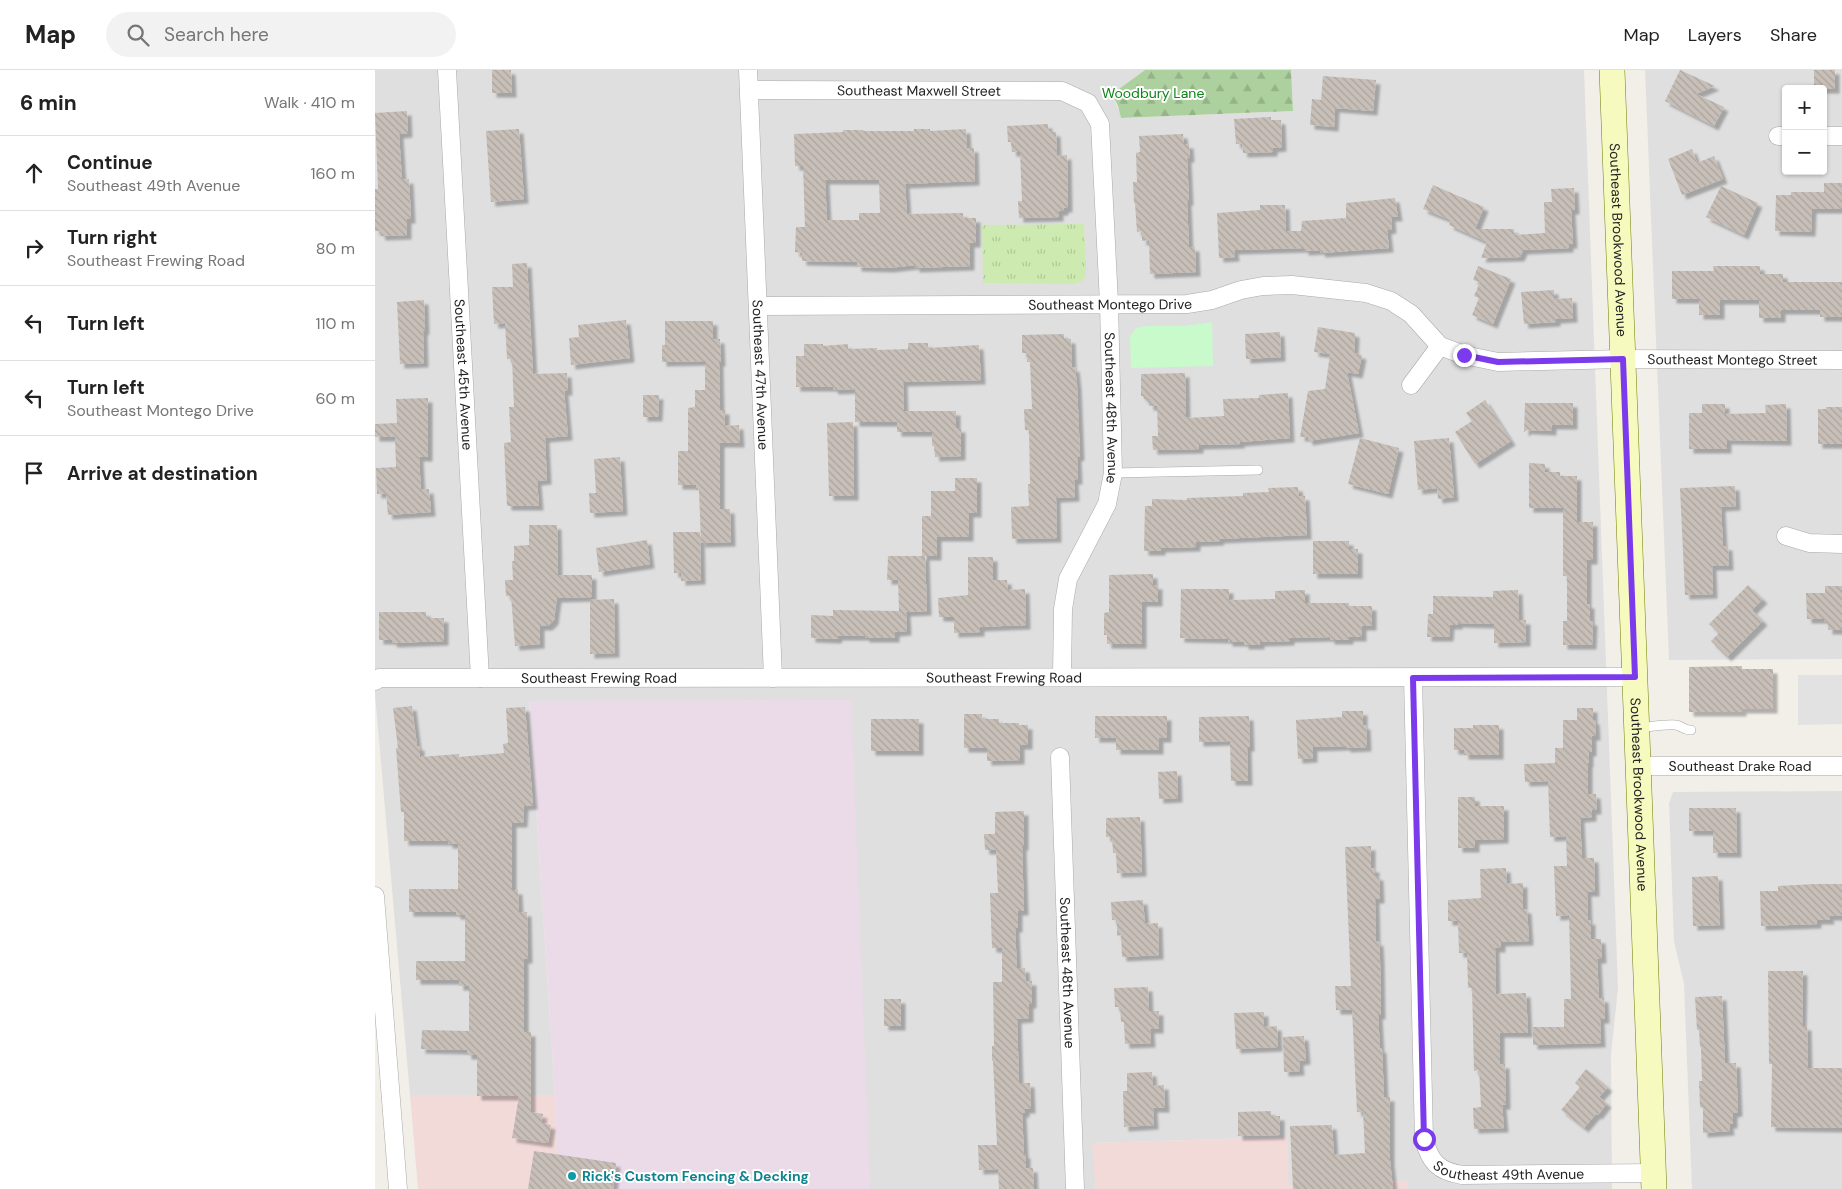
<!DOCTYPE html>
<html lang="en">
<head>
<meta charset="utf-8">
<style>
  body { margin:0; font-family:"DM Sans",sans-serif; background:#f2f2f2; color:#222 }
  .controls { position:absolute; right:15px; top:15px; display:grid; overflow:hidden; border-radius:5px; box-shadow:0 1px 4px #0004 }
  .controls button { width:45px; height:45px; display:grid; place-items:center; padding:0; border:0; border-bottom:1px solid #e0e0e0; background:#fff; color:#222; font:25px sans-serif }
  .stop { position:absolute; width:15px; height:15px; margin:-11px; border:4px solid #7c3aed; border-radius:50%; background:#fff }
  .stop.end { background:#7c3aed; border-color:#fff; box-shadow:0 1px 5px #0008 }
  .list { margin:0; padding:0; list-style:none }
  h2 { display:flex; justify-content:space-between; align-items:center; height:65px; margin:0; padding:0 20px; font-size:21px }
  h2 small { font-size:16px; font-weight:400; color:#767676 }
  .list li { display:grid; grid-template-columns:32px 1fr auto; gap:15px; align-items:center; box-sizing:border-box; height:75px; padding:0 20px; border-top:1px solid #e0e0e0 }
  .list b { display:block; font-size:19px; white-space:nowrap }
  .list p { margin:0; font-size:16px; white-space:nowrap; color:#767676 }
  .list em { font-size:16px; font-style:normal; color:#767676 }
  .icon { flex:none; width:28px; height:28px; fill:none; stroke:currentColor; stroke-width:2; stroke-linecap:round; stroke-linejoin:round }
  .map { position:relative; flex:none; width:1467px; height:1119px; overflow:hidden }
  header { display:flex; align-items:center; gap:30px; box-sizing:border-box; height:70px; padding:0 25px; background:#fff; border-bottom:1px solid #e0e0e0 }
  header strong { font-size:24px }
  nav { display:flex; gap:28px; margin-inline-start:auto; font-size:18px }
  .search { width:350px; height:45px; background:#f2f2f2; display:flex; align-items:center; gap:12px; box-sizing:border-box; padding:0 18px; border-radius:28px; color:#767676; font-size:19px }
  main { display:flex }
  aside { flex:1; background:#fff }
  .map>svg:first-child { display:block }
  .residential { fill:#e0dfdf; fill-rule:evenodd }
  .commercial { fill:#f2dad9 }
  .industrial { fill:#ebdbe8 }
  .grass { fill:url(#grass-tufts) }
  .forest { fill:url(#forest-firs) }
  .park { fill:#c8facc }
  .parking { fill:#e2e2e2 }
  .building { fill:url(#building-back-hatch); fill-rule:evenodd; filter:url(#shadow) }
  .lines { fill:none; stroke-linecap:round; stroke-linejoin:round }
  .lane-casing { stroke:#a9a9a9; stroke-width:10 }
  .street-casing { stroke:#a9a9a9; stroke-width:19 }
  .secondary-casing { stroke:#707d05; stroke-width:26 }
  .lane { stroke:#fff; stroke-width:9 }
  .street { stroke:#fff; stroke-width:18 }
  .secondary { stroke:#f7fabf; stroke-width:25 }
  .route { stroke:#7c3aed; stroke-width:6 }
  .culture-dot { fill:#0f9aa8; stroke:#fff; stroke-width:2 }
  .labels { text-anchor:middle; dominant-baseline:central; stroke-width:4; stroke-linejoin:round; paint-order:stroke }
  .street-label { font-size:14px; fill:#222; stroke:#fff }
  .park-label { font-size:14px; fill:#0c8416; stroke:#fff }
  .culture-label { font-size:14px; font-weight:bold; fill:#0d838f; stroke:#fff; text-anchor:start }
</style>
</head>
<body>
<header>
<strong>Map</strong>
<div class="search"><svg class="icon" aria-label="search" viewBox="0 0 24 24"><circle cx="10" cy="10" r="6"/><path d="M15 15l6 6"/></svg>Search here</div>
<nav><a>Map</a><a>Layers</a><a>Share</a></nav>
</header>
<main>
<aside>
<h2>6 min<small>Walk · 410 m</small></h2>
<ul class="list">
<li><svg class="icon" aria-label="ahead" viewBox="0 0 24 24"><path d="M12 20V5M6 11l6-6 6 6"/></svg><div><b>Continue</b><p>Southeast 49th Avenue</p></div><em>160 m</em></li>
<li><svg class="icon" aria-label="right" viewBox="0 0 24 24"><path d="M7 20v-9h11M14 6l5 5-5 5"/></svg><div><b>Turn right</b><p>Southeast Frewing Road</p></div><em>80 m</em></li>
<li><svg class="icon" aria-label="left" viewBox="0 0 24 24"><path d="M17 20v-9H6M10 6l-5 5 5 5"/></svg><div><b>Turn left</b></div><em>110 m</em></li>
<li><svg class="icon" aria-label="left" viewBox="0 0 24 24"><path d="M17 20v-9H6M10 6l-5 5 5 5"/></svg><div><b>Turn left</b><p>Southeast Montego Drive</p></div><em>60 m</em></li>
<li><svg class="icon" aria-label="arrive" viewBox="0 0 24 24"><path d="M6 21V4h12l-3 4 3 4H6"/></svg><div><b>Arrive at destination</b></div></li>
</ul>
</aside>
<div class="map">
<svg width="1467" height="1119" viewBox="0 0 1467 1119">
  <defs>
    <pattern id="grass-tufts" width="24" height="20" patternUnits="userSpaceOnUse" patternTransform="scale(1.25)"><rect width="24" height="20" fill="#cdebb0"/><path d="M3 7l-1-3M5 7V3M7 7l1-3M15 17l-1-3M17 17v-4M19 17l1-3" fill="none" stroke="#b0c997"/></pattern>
    <pattern id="forest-firs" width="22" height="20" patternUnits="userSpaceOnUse" patternTransform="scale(1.25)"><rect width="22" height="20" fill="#add19e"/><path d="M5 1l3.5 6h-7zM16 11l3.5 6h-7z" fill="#95b388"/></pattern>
    <pattern id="building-back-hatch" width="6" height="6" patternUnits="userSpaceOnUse" patternTransform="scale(1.25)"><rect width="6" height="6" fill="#c7bfb8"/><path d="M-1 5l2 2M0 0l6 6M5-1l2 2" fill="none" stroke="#aba49e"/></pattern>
    <filter id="shadow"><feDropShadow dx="4.5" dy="4.5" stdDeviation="1" flood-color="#0004"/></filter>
  </defs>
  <rect width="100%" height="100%" fill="#f2efe9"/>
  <g class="residential">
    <polygon points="0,0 770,0 737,24 747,48 918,41 916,0 1209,0 1243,918 1236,984 1237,1119 1032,1119 1032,1111 913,1116 912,1067 718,1073 721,1119 495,1119 154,631 180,1025 35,1025 0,624"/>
    <path d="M1270 0H1467V589L1294 590ZM1411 19H1448V101H1411Z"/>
    <polygon points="1467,721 1467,1119 1317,1119 1309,914 1299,871 1294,733 1298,722"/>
  </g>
  <g class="commercial">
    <polygon points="35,1025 180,1025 182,1084 153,1119 43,1119"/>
    <polygon points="912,1067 914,1115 1032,1111 1032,1119 721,1119 717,1073"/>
  </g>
  <polygon class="industrial" points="476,630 495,1119 153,1119 159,1081 182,1084 180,1025 154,631"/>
  <path class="grass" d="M709 154 711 202C710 210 707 212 699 214L608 213 607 155Z"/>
  <polygon class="forest" points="770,0 916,0 918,41 746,48 743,36 737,24"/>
  <polygon class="park" points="837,252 838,296 756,298 755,266 761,258 771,256 809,256"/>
  <polygon class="parking" points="1423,605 1467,605 1467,654 1423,655"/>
  <g class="building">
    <polygon points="117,0 136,0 137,23 117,23"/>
    <polygon points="1305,0 1340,16 1321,24 1349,37 1339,56 1290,31"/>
    <rect x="1439" y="0" width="21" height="19"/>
    <polygon points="948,6 1001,10 998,41 960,38 959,57 935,55 937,29 946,30"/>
    <polygon points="32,41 33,63 24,64 27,110 34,109 36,149 32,149 32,165 6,166 5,161 0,161 0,119 3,119 0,43"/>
    <polygon points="896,47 896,50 906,50 907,77 898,78 898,82 868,83 867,74 861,74 859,49"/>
    <polygon points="673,54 673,59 676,59 676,62 681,62 682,86 692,85 693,138 689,138 689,141 684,141 684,147 644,148 643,131 647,131 645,82 637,82 636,72 633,72 632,56"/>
    <polygon points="144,59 149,129 116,132 111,61"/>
    <path d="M539 59H555V61L591 59 592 78H599L600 111 530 114 532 144 588 143V148H601V173H595V196L540 198V195L514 198 482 197V192L427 191V183L420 182 421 157H430L428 96H420L419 64 468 62V60H488V61H539ZM450 110H504L505 143H484V150H452Z"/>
    <polygon points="808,64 809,74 814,74 815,88 812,88 814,131 812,131 814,177 820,177 821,202 775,204 774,170 767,171 767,161 762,162 760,133 759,133 758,112 762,112 761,83 765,82 764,66"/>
    <polygon points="1317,79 1322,93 1339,86 1348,109 1307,125 1293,89"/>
    <polygon points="1449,113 1467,113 1467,139 1437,139 1436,162 1400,161 1401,125 1416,125 1416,122 1449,122"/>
    <polygon points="1058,115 1109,137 1100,159 1139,159 1139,165 1170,163 1169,132 1177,132 1176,119 1199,118 1200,140 1196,140 1198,174 1194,174 1194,178 1148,180 1145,187 1106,188 1112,172 1074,155 1076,150 1048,139"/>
    <polygon points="1346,116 1383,133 1369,165 1331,147"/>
    <polygon points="1020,128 1023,147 1016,147 1017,159 1012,160 1014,178 946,183 945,180 929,181 929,178 859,180 860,187 844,188 842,143 885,140 885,135 910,135 911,161 926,161 927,151 971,148 971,133"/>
    <polygon points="152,193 158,304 192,303 193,321 189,321 193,366 170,368 172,410 162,411 164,436 132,436 129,373 136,372 134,337 139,337 137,289 132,289 130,253 119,254 117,217 138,217 137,194"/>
    <polygon points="1103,196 1136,209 1118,254 1097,245 1104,228 1099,226 1105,212 1098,210"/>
    <polygon points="1338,196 1385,196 1385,204 1408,204 1408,212 1467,212 1467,247 1445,247 1445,240 1406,240 1406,248 1384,248 1384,230 1345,230 1345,245 1324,245 1324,229 1297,229 1297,201 1339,201"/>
    <polygon points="1179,220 1179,229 1197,228 1198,248 1181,249 1181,252 1149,254 1146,222"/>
    <polygon points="49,230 50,260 48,261 49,293 25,294 22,232"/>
    <polygon points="251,250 255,288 196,295 194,268 204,267 203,255"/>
    <polygon points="290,251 338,251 338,269 345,269 346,292 344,292 345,340 350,340 350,356 364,355 365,373 345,373 345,439 355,439 356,472 326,473 324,420 321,420 321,415 303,415 303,381 313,381 313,338 320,337 320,320 330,320 330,291 287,292 287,275 290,275"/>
    <polygon points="943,257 980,263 979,283 987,285 983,304 972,302 984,363 933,371 933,367 925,367 933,321 950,319 955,284 939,282"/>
    <polygon points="905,262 906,287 871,289 870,264"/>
    <polygon points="689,264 689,269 696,269 697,298 700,297 702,315 705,386 702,387 703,410 699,410 700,427 681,428 682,468 637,469 636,437 654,436 653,414 655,414 654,360 650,360 649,339 657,339 655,292 652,292 652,283 647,283 647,265"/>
    <polygon points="533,273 553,273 553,278 604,275 606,310 528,312 529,341 581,341 581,358 586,358 586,386 560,387 559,376 557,376 557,362 522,362 522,352 480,352 480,319 459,320 458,317 421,317 421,286 429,286 429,274 448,274 448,276 473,274 473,279 502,278 502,280 533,279"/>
    <polygon points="810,303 811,348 849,346 848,329 884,328 884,325 913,323 915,368 865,372 865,374 824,375 824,379 778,380 777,366 783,366 782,336 774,336 774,329 769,329 768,326 766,326 766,304"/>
    <polygon points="268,325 284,325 283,347 268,347"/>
    <polygon points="53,328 53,387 44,387 46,420 54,419 56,442 13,445 11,423 2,424 1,398 21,397 20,367 0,367 0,354 22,353 21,329"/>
    <polygon points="1110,330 1136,371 1100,394 1080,362 1097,351 1091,343"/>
    <polygon points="1150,333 1198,333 1198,355 1177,355 1177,361 1154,360 1154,359 1149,362"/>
    <polygon points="1327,334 1350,334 1350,344 1391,343 1390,335 1411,334 1412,371 1352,370 1352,379 1314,379 1314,343 1327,343"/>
    <polygon points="1451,337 1467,337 1467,374 1443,374 1443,339 1451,339"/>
    <polygon points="478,352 479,426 454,426 452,353"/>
    <polygon points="985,368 1024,378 1013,424 973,414"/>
    <polygon points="1074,368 1079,427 1063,429 1062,418 1043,420 1039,371"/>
    <polygon points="245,387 248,441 215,443 214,423 221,423 219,389"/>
    <polygon points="1154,393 1170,394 1170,402 1185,402 1185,406 1202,406 1202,452 1218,452 1218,490 1212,490 1212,534 1215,534 1215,551 1218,551 1217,575 1188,575 1188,551 1192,551 1192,506 1188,506 1188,438 1154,438"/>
    <polygon points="580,408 602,408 602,443 594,443 594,467 562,467 562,486 550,486 552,541 531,542 532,561 520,562 520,568 490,568 490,566 463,566 462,569 436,568 436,545 458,546 458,540 524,541 523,510 512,510 513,486 547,486 547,446 556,446 556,421 580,421"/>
    <polygon points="1360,416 1361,436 1346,437 1348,476 1353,476 1354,496 1337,496 1338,524 1310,525 1305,418"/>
    <polygon points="923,417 924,426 930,426 932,465 844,469 845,471 821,472 821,477 786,478 786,481 769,481 770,436 777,436 777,429 812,430 812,428 868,426 868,423 894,422 893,418"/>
    <polygon points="154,455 182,455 183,505 217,505 217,527 182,528 179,550 173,556 165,556 165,574 140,576 136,526 131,526 130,510 138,510 137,491 139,491 139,476 154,475"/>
    <polygon points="298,462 325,462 326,510 306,511 306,503 299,503"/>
    <polygon points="272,470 275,494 224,502 221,478"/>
    <polygon points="938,471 974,471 974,479 983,479 983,504 938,504"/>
    <polygon points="593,487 618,487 618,510 632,510 633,520 650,519 651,555 605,557 605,562 579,563 579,547 564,547 563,528 593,525"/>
    <polygon points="778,504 778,515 783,515 783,532 767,532 767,574 732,574 732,565 729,565 729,543 734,542 734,505"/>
    <polygon points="1373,515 1388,529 1377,540 1388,551 1352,587 1336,571 1344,563 1334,554"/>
    <polygon points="1450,516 1467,516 1467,560 1453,560 1453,552 1449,552 1449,549 1432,549 1431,523 1450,523"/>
    <polygon points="806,519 854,519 854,530 900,529 900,521 930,520 930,533 974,533 974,536 997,536 997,556 987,556 987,567 974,567 974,570 955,570 955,567 915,568 915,571 885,572 885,575 869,575 869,572 853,572 853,569 805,568"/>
    <polygon points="1143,520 1144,550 1151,550 1151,572 1119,573 1119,554 1083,553 1083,555 1075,555 1074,567 1052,567 1053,544 1058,544 1058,526 1118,527 1118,521"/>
    <polygon points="239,529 240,583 215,584 215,530"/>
    <polygon points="4,542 51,542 51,548 69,548 69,571 18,573 17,570 4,570"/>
    <polygon points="1367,596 1367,599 1398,599 1398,639 1367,639 1367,642 1314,642 1314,597"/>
    <polygon points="37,636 42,676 45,676 45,687 84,684 84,687 129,683 128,674 133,673 131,638 150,637 158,735 149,736 148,753 137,753 137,820 143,820 144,842 152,842 153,889 149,889 149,962 156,962 156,1042 168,1044 166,1053 176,1055 173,1073 137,1068 144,1026 102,1026 102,985 92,985 92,980 46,979 47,960 94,961 94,916 84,916 84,910 41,910 41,891 90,891 90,845 81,845 81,842 34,842 34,819 83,819 83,774 73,774 73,771 29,771 29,742 26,742 21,678 23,678 18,638"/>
    <polygon points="1202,638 1218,638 1218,650 1220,650 1221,666 1217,666 1217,682 1214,682 1214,693 1213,693 1213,724 1221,724 1222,740 1217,740 1217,747 1205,748 1207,788 1219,788 1220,822 1212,822 1213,851 1216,850 1216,869 1226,869 1227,889 1222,889 1224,928 1229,928 1230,949 1225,949 1226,973 1158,975 1158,957 1189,957 1189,929 1196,929 1194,845 1181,846 1179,796 1192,796 1191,766 1175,767 1173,711 1150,712 1149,694 1180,693 1180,678 1188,678 1188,650 1202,650"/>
    <polygon points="967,641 988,641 988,655 991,655 992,677 971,678 971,676 938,677 938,688 923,689 921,650 967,647"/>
    <polygon points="589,644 607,644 607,649 624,649 624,653 644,653 644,655 653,655 653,675 645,675 645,690 612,691 612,678 589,678"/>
    <polygon points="720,646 792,646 792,668 784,668 784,680 741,680 741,668 720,668"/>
    <polygon points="874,646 875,677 872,677 873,711 856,711 855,671 824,672 824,647"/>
    <rect x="496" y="649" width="48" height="32"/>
    <polygon points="1098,655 1124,655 1124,685 1089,685 1089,680 1079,680 1079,658 1098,658"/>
    <polygon points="802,701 803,728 784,729 783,702"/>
    <polygon points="1083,727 1100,727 1100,736 1129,736 1129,769 1100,770 1100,778 1083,778"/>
    <polygon points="1314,738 1361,738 1362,783 1338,783 1338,761 1314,761"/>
    <polygon points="649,741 649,776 647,776 649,841 643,841 643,858 640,858 642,898 650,898 651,911 657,911 657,934 654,934 654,948 642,949 644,1013 655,1013 656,1039 650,1039 650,1043 647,1043 649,1084 651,1084 651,1098 658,1098 659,1119 624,1119 623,1099 604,1100 603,1075 622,1075 618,991 617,991 617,976 619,976 618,912 627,912 627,878 617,878 615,823 623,823 621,780 610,780 609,764 620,764 620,742"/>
    <polygon points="765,747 767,802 742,803 741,783 738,783 737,767 731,767 731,748"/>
    <polygon points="996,776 996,798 1000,798 1000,806 1004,806 1005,829 1000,829 1001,872 1004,871 1005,890 1006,945 1003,945 1005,978 1007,979 1009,1027 1015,1027 1015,1091 1018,1119 918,1119 915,1056 957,1055 959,1085 990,1083 988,1042 982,1042 977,940 961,940 960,916 976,916 970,777"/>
    <polygon points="1131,798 1132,814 1148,813 1148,839 1152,839 1154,871 1126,872 1126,878 1120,878 1121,924 1151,923 1153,963 1125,963 1125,994 1130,994 1131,1035 1127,1035 1129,1058 1099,1059 1098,1038 1106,1037 1104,1000 1099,1001 1097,918 1093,918 1092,883 1084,883 1083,851 1073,851 1073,830 1106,828 1105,799"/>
    <polygon points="1343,806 1345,855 1318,856 1317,807"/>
    <polygon points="1440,814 1467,814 1467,846 1454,846 1455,850 1442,850 1442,854 1386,856 1385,821 1403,821 1403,816"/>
    <polygon points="768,830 770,854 783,853 784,885 747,887 746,865 742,866 742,850 737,850 736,832"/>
    <polygon points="1393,901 1428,901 1427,956 1432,956 1433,998 1467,998 1467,1058 1396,1057 1397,994 1394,994"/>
    <polygon points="773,917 774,941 784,941 784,959 775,959 776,973 750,974 749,952 746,952 745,937 740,937 739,918"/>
    <polygon points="1347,926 1350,993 1361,993 1363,1042 1358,1043 1358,1054 1354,1054 1355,1061 1328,1063 1328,1038 1325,1037 1324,1011 1327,1011 1326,977 1325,977 1324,960 1322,960 1320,927"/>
    <rect x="509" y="929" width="17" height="27"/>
    <polygon points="889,942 889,957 902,956 903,977 861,979 859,943"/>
    <polygon points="929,966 931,990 924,991 925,1001 909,1002 908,967"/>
    <polygon points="1211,999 1233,1017 1224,1027 1232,1033 1223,1045 1221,1044 1209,1058 1186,1040 1205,1017 1200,1013"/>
    <polygon points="777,1002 778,1016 789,1015 790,1038 778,1038 779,1055 749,1057 748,1021 752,1021 752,1003"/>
    <polygon points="896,1041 896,1046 905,1046 905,1065 863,1066 863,1042"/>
    <polygon points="159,1081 241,1093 238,1119 153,1119"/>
  </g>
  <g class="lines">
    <defs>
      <g id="lane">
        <polyline points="738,403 883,400"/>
        <path d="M1263 658C1275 657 1289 654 1301 655 1307 656 1310 661 1316 660"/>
      </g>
      <g id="street">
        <path id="s1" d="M72 0 105 608"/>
        <path id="s2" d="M373 0 398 608"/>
        <path id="s3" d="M374 20 687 21 713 33 725 54 734 233 738 403 732 434 693 509 688 539 687 606"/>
        <polyline points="1403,66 1411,66"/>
        <polyline points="1448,66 1467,66"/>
        <path id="s4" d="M383 236 812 234 837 230 866 220 888 216 917 215 991 223 1016 231 1036 244 1065 276 1089 285 1123 292 1248 289 1467 290"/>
        <polyline points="1036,315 1065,276"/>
        <polyline points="1411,466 1434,473 1467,474"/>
        <path id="s5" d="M1038 608 1049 1069C1055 1092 1063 1101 1087 1105L1278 1103"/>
        <path id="s6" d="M0 611 4 608 1260 607"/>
        <path id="s7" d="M685 687 700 1119"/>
        <path id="s8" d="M1263 696H1467"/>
        <polyline points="0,826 23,1119"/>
      </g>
      <g id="secondary">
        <path id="s9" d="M1237 0 1279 1119"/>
      </g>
    </defs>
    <use href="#lane" class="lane-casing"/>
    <use href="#street" class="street-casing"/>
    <use href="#secondary" class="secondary-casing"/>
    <use href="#lane" class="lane"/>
    <use href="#street" class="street"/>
    <use href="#secondary" class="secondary"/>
  </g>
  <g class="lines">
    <polyline class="route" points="1049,1069 1038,608 1260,607 1248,289 1123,292 1089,285"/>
  </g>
  <circle class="culture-dot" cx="197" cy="1106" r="5"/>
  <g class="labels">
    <g class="street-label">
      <text stroke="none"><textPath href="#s3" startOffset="170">Southeast Maxwell Street</textPath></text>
      <text stroke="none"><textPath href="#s9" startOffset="170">Southeast Brookwood Avenue</textPath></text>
      <text stroke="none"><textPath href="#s4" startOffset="352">Southeast Montego Drive</textPath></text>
      <text stroke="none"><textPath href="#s4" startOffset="999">Southeast Montego Street</textPath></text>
      <text stroke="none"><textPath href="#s1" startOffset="305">Southeast 45th Avenue</textPath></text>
      <text stroke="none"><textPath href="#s2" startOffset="305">Southeast 47th Avenue</textPath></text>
      <text stroke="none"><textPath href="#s3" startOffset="650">Southeast 48th Avenue</textPath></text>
      <text stroke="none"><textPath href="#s6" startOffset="630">Southeast Frewing Road</textPath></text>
      <text stroke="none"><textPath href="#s6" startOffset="225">Southeast Frewing Road</textPath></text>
      <text stroke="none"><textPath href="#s8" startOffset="102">Southeast Drake Road</textPath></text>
      <text stroke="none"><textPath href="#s9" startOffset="725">Southeast Brookwood Avenue</textPath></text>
      <text stroke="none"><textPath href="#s7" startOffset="216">Southeast 48th Avenue</textPath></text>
      <text stroke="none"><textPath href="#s5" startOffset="564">Southeast 49th Avenue</textPath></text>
    </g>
    <g class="park-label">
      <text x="778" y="23">Woodbury Lane</text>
    </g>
    <g class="culture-label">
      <text x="207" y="1106">Rick's Custom Fencing &amp; Decking</text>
    </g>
  </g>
</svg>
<div class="controls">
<button>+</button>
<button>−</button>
</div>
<div class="stop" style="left:1049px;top:1069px"></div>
<div class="stop end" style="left:1089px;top:285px"></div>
</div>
</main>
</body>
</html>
